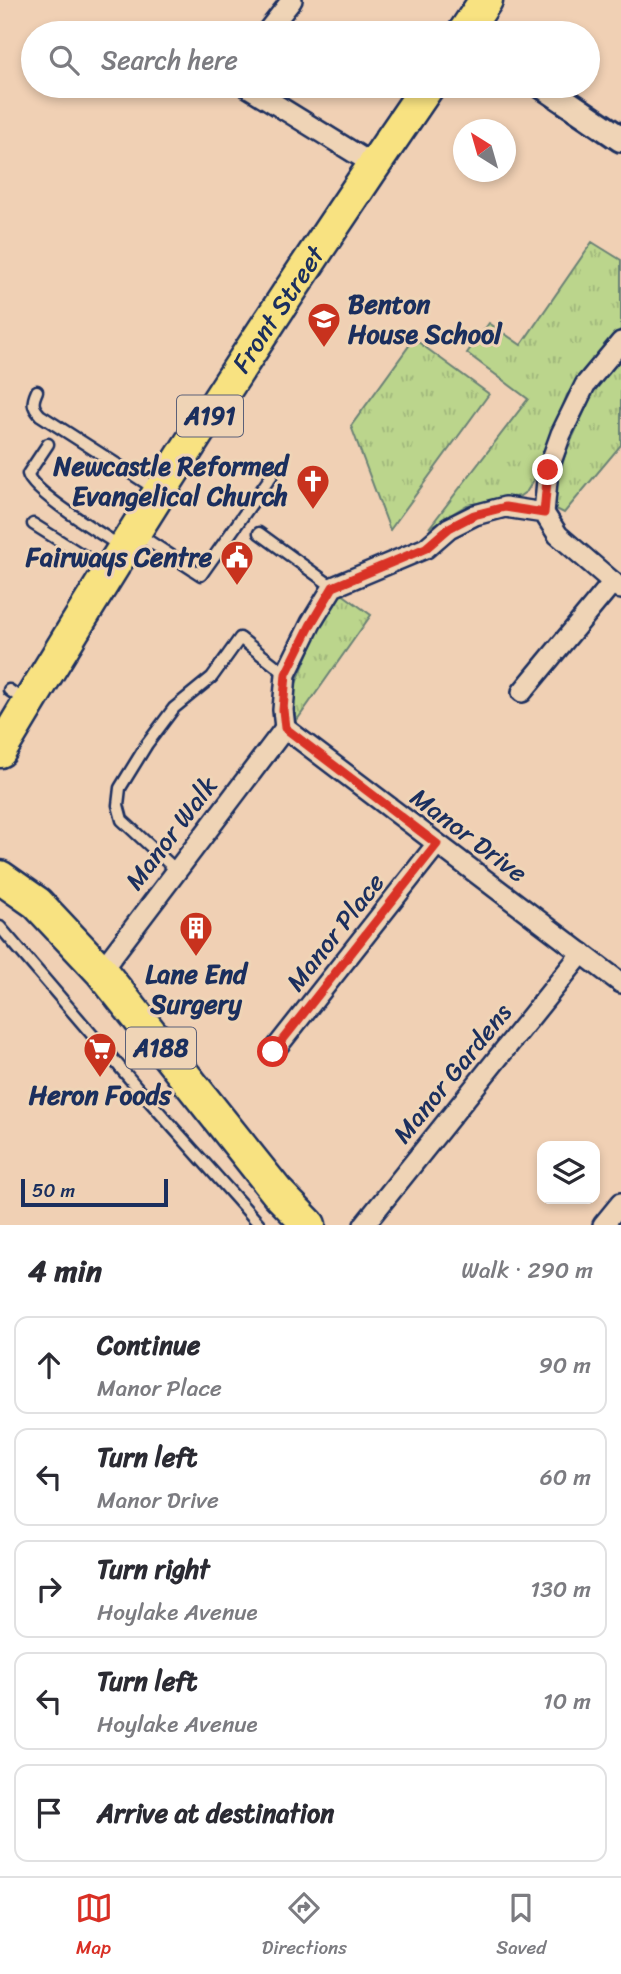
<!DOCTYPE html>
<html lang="en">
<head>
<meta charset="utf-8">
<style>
  body { margin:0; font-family:Sriracha,sans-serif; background:#f2f2f3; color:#2b2b33 }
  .controls { position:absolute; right:21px; bottom:21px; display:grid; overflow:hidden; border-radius:14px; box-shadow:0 4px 10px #0003 }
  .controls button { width:63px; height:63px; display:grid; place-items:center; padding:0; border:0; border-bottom:2px solid #e1e1e2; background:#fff; color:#2b2b33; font:35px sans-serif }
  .compass { position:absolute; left:453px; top:119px; width:63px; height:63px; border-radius:50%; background:#fff; box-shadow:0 4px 10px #0003; rotate:323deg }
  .scale { position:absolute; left:21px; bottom:18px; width:147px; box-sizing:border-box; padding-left:7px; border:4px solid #1b2f5e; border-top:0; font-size:19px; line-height:24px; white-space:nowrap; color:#1b2f5e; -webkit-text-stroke:5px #efd4b6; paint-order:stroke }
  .stop { position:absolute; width:21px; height:21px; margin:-16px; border:5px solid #d93025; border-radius:50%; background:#fff }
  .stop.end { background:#d93025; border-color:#fff; box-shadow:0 2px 7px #0008 }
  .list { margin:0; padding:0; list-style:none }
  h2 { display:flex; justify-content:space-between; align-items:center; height:91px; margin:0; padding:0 28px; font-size:30px }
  h2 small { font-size:23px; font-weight:400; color:#7c7c81 }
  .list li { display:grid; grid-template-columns:46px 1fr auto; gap:21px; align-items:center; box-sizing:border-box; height:98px; margin:0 14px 14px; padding:0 14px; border:2px solid #e1e1e2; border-radius:14px }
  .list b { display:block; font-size:26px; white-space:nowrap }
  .list p { margin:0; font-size:23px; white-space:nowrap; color:#7c7c81 }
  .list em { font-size:23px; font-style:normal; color:#7c7c81 }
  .icon { flex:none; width:38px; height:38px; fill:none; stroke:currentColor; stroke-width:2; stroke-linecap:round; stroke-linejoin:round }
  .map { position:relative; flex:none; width:621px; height:1225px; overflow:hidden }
  .search { position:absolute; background:#fff; box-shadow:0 4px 10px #0003; left:21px; right:21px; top:21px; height:77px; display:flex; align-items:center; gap:18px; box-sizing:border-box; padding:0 24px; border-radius:38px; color:#7c7c81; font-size:26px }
  .sheet { height:651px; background:#fff }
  nav { display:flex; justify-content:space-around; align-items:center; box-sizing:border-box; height:98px; border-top:2px solid #e1e1e2; background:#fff; font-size:19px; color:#7c7c81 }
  nav a { display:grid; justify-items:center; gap:4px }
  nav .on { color:#d93025 }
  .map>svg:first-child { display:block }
  .grass { fill:url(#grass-tufts); stroke:#6b8275; stroke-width:2 }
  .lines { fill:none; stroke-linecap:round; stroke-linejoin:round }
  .service-casing { stroke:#1b2f5e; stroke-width:15 }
  .minor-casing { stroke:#1b2f5e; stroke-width:24 }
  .tertiary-casing { stroke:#1b2f5e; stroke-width:30 }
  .primary-casing { stroke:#1b2f5e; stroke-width:37 }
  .service { stroke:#efd4b6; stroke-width:10 }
  .minor { stroke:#efd4b6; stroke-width:19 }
  .tertiary { stroke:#efd4b6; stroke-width:24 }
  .primary { stroke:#f8e281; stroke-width:32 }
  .route { stroke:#d93025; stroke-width:9 }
  .labels { text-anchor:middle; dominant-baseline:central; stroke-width:6; stroke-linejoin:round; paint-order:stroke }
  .shield { fill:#efd4b6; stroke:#5b6078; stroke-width:2 }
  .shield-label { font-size:24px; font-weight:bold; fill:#1b2f5e }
  .poi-label { font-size:26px; font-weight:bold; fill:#1b2f5e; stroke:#efd4b6; text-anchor:end }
  .street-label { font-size:26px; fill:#1b2f5e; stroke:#efd4b6 }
</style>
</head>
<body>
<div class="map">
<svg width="621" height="1225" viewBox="0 0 621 1225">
  <defs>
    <pattern id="grass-tufts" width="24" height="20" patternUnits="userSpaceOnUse" patternTransform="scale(1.75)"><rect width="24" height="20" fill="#bbd58c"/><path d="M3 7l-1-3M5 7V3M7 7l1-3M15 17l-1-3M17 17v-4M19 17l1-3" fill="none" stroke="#a0b77b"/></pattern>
  </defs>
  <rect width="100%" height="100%" fill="#f0d0b4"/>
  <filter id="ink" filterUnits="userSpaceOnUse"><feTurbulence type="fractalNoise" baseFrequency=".0143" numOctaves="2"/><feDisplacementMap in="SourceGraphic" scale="14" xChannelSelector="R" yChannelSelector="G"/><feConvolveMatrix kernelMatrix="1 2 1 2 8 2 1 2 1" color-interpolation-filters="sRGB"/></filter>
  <g filter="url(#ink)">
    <g class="grass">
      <polygon points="592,242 621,260 621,329 567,395 535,478 527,491 520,496 467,505 429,528 528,399 467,353 489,323 521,345"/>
      <polygon points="414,339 489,394 390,530 351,426"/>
      <polygon points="621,357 621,445 564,513 552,507 554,491 566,452 595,388"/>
      <polygon points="338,591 371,615 297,720 290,698 315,637"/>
    </g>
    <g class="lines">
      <defs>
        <g id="service">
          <path d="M37 391C32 402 32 406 40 415L157 490"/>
          <path d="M48 444 28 474C31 491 104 536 122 547"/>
          <polyline points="33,524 106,570"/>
          <polyline points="259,533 333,587"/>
          <polyline points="138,534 201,575 272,475"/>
          <polyline points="9,690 26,702"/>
          <polyline points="176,870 122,820 118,805 120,788 147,744 174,708 212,677 240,638 286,674"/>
          <polyline points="0,927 136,1086 260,1225"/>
        </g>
        <g id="minor">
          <polyline points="266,33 292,0"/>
          <polyline points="246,86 374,165"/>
          <polyline points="544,513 558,535 621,589"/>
          <polyline points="522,692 613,582"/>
          <polyline points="285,728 283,710 286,674 311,623 333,587 426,548 449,528 475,515 505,507 544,513 548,470 561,434 585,385 621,342"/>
          <polyline points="285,728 621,983"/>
          <polyline points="101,971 285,728"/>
          <polyline points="273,1052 437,844"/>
          <polyline points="364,1225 582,953"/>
          <polyline points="603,1225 621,1203"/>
        </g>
        <polyline id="tertiary" points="543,86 621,139"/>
        <g id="primary">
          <polyline points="464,33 486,0"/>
          <path id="s1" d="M0 751C135 525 279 303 428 86"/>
          <polyline points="0,877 37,903 101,971 277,1192 309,1225"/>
        </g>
      </defs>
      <use href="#service" class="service-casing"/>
      <use href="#minor" class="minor-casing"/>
      <use href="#tertiary" class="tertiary-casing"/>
      <use href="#primary" class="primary-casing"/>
      <use href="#service" class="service"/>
      <use href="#minor" class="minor"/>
      <use href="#tertiary" class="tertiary"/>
      <use href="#primary" class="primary"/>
    </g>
  </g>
  <g class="lines" filter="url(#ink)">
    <polyline class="route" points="273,1052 437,844 285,728 283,710 286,674 311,624 333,587 426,548 449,528 474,515 505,507 544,513 548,470"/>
  </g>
  <defs>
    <symbol id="school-pin" viewBox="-11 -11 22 30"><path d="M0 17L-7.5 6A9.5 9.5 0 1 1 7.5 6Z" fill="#c8321e" stroke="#efd4b6"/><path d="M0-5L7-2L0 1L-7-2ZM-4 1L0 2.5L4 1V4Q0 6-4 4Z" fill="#fff"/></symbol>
    <symbol id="church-pin" viewBox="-11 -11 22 30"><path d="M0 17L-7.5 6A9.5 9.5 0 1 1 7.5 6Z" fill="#c8321e" stroke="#efd4b6"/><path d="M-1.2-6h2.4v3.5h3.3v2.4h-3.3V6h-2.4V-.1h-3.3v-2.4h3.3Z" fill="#fff"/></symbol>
    <symbol id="civic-pin" viewBox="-11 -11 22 30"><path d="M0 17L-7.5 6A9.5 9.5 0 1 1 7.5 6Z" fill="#c8321e" stroke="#efd4b6"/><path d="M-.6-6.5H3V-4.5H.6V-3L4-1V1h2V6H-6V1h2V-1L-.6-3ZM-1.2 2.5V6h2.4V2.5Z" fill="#fff"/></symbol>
    <symbol id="building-pin" viewBox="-11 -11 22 30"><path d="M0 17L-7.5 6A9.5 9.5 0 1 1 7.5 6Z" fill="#c8321e" stroke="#efd4b6"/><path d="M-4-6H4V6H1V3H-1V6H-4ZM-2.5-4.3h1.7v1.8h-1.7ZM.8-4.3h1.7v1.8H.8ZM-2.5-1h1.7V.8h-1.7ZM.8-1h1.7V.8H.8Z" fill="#fff"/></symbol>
    <symbol id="supermarket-pin" viewBox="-11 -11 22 30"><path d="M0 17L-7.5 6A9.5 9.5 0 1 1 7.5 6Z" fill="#c8321e" stroke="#efd4b6"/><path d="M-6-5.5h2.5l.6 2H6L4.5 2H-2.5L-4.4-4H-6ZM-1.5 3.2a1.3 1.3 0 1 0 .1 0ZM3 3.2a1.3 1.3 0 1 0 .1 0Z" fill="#fff"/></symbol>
  </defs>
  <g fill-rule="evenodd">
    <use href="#school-pin" x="305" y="300" width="38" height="52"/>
    <use href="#church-pin" x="294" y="462" width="38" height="52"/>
    <use href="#civic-pin" x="218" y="538" width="38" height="52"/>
    <use href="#building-pin" x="177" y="909" width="38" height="52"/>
    <use href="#supermarket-pin" x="81" y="1030" width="38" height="52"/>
  </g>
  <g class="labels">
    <g class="shield">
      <rect x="177" y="395.5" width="66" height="41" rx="5"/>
      <rect x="126" y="1027.5" width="70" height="41" rx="5"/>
    </g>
    <g class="shield-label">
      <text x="210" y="416">A191</text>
      <text x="161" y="1048">A188</text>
    </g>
    <g class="poi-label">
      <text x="348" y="304" text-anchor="start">Benton<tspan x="348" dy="30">House School</tspan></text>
      <text x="288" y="466">Newcastle Reformed<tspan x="288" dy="30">Evangelical Church</tspan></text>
      <text x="212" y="557">Fairways Centre</text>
      <text x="196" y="974" text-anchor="middle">Lane End<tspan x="196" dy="30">Surgery</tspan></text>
      <text x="100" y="1095" text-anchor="middle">Heron Foods</text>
    </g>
    <g class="street-label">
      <text stroke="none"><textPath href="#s1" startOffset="522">Front Street</textPath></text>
      <text transform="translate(171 833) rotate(-53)">Manor Walk</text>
      <text transform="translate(469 835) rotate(37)">Manor Drive</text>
      <text transform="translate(335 932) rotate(-52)">Manor Place</text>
      <text transform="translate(452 1073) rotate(-51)">Manor Gardens</text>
    </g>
  </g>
</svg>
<div class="controls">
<button><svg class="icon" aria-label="layers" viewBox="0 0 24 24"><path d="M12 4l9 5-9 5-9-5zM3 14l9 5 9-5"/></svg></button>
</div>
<svg class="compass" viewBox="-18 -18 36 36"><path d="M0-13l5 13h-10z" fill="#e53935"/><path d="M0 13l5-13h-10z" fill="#7c7c81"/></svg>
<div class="scale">50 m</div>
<div class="stop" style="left:273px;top:1052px"></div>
<div class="stop end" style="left:548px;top:470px"></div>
<div class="search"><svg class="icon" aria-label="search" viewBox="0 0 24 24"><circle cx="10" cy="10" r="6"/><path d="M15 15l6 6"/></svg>Search here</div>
</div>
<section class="sheet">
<h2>4 min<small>Walk · 290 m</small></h2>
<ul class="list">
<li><svg class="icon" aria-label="ahead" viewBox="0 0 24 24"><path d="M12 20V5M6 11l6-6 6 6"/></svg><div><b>Continue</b><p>Manor Place</p></div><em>90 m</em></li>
<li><svg class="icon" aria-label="left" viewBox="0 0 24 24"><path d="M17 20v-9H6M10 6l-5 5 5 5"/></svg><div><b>Turn left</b><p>Manor Drive</p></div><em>60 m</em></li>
<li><svg class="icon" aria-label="right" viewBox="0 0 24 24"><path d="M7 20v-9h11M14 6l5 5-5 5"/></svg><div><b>Turn right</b><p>Hoylake Avenue</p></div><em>130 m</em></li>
<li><svg class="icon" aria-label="left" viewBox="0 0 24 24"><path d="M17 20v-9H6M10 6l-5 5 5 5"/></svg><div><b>Turn left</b><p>Hoylake Avenue</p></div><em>10 m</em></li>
<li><svg class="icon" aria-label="arrive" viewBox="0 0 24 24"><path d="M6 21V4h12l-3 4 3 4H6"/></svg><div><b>Arrive at destination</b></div></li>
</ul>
</section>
<nav>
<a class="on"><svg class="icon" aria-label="map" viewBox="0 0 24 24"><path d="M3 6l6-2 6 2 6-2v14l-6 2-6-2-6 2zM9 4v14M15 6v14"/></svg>Map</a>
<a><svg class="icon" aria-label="directions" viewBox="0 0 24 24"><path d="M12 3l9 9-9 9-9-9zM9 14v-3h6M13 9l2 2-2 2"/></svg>Directions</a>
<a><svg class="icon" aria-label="saved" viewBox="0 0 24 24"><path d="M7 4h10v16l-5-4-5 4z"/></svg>Saved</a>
</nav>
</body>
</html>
